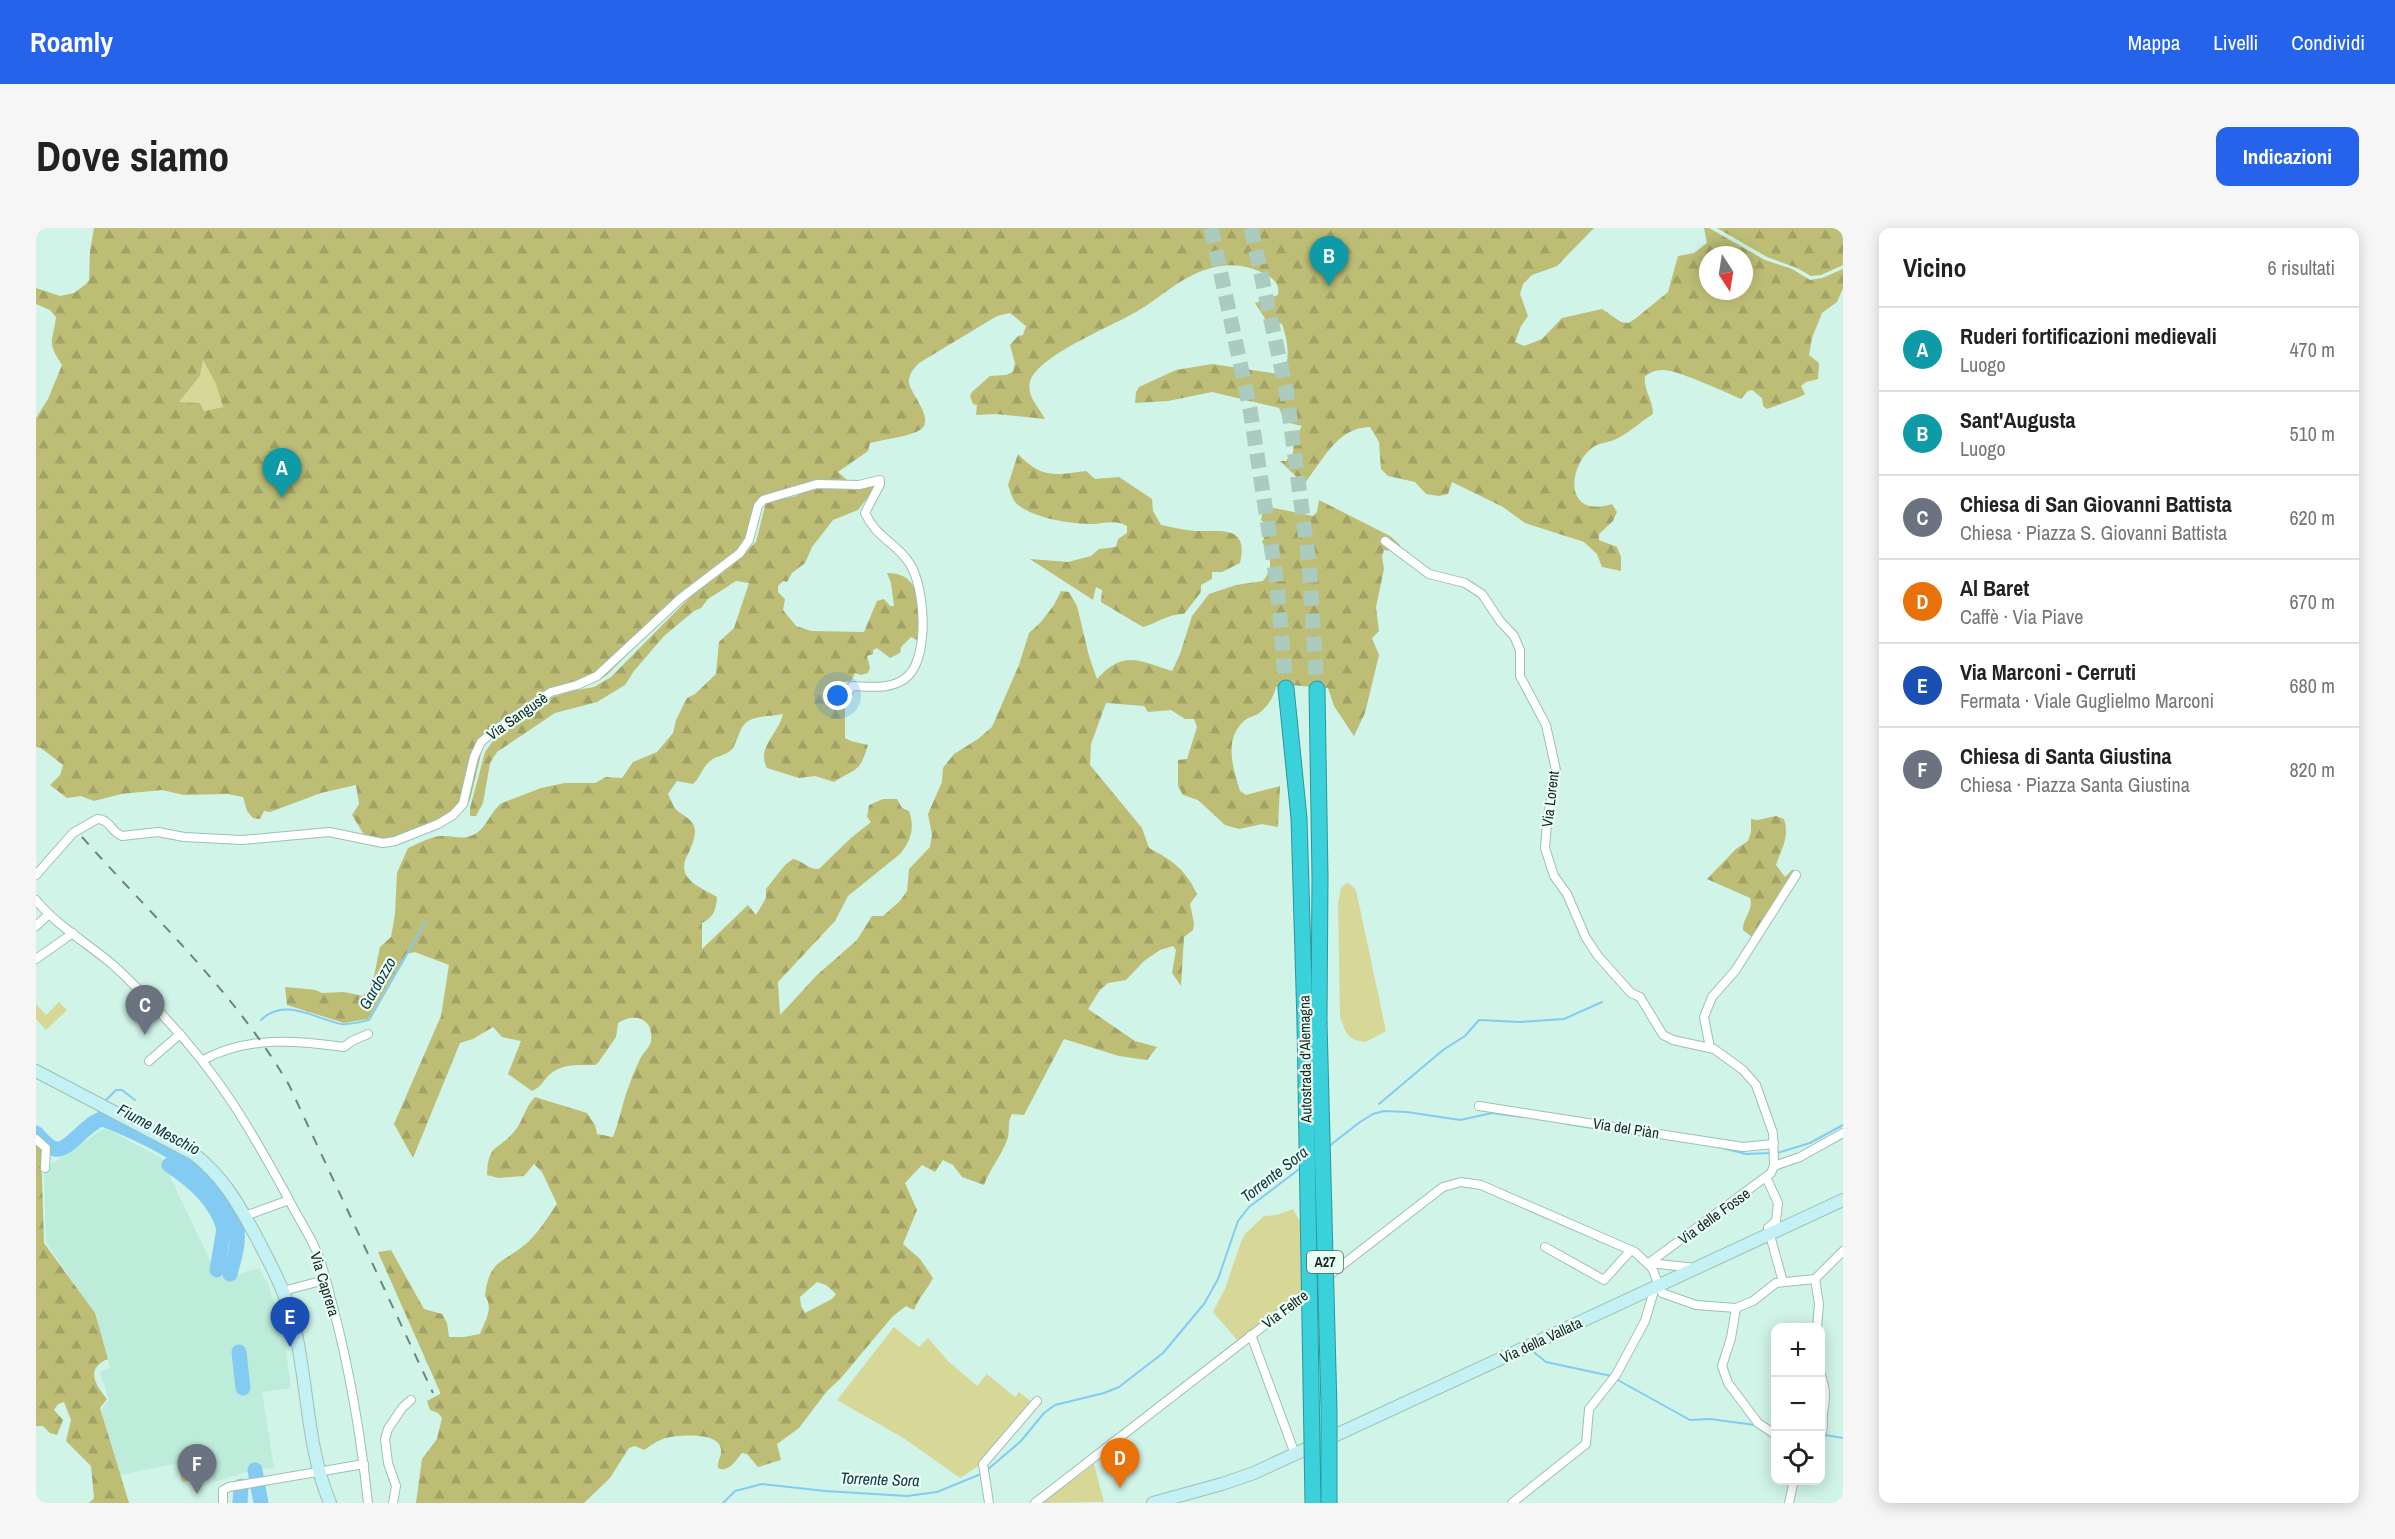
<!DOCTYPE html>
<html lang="it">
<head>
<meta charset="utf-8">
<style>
  body { margin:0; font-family:"Archivo Narrow",sans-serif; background:#f6f6f6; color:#222 }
  .controls { position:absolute; right:18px; bottom:18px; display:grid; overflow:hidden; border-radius:12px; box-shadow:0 3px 15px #0003 }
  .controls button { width:54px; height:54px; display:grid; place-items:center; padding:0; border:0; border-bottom:2px solid #e0e0e0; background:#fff; color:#222; font:30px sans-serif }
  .compass { position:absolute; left:1663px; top:18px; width:54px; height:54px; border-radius:50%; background:#fff; box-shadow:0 3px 15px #0003; rotate:168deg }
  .you { position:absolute; left:802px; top:468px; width:21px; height:21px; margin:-15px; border:4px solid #fff; border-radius:50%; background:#1a73e8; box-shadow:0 0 0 9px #1a73e833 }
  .badge { display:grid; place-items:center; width:39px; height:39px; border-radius:50%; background:#2563eb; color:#fff; font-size:20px; font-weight:700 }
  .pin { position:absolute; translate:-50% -50px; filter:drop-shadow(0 2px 3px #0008) }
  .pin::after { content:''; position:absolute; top:32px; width:21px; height:18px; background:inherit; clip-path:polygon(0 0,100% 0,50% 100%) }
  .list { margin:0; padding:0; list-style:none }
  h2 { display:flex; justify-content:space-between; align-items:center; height:78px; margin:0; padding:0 24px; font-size:26px }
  h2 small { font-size:20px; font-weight:400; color:#767676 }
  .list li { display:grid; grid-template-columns:39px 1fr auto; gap:18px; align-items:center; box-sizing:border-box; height:84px; padding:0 24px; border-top:2px solid #e0e0e0 }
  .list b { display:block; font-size:22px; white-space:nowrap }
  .list p { margin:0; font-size:20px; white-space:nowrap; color:#767676 }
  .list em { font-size:20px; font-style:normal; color:#767676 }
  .icon { flex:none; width:33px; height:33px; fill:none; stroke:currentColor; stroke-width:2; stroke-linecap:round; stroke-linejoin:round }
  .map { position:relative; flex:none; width:1807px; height:1275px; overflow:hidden; border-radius:12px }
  header { display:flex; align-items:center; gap:36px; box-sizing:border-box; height:84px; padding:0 30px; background:#2563eb; color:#fff }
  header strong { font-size:28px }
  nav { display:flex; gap:33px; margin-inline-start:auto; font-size:21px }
  .intro { display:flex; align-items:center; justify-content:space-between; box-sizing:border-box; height:144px; padding:0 36px }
  h1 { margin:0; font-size:42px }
  .button { padding:15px 27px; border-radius:12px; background:#2563eb; color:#fff; font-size:21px; font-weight:700 }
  main { display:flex; gap:36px; padding:0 36px }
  aside { flex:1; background:#fff; border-radius:12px; box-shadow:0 3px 15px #0003 }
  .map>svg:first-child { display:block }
  .built { fill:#beecdb }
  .green { fill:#d7d797 }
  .forest { fill:url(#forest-firs); fill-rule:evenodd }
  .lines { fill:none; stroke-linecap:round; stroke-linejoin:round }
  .stream { stroke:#83cbf3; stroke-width:2 }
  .river { stroke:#83cbf3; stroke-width:15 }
  .highway-tunnel { stroke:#abcbbf; stroke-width:15; stroke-dasharray:15 8; stroke-linecap:butt }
  .street-casing { stroke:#9dc0b3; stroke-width:10 }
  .secondary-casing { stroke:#9dc0b3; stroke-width:14 }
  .highway-casing { stroke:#2e959a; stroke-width:17 }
  .street { stroke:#fff; stroke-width:8 }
  .secondary { stroke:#c4f1f4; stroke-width:12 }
  .highway { stroke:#3ad1db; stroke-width:15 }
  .rail { stroke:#6d857c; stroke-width:2; stroke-dasharray:10 10; stroke-linecap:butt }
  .highway-bridge-casing { stroke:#2e959a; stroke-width:17; stroke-linecap:butt }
  .highway-bridge { stroke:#3ad1db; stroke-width:15 }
  .labels { text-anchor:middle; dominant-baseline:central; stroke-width:4.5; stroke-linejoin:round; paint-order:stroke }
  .shield { fill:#e8fef5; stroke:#566761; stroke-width:1.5 }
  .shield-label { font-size:14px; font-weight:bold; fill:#182621 }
  .street-label { font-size:15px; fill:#182621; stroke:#e8fef5 }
  .water-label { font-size:16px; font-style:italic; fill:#113243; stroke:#e8fef5 }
</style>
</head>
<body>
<header>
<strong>Roamly</strong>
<nav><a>Mappa</a><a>Livelli</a><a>Condividi</a></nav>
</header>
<div class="intro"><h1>Dove siamo</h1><a class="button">Indicazioni</a></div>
<main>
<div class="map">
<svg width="1807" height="1275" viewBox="0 0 1807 1275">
  <defs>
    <pattern id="forest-firs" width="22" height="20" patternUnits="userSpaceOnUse" patternTransform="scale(1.5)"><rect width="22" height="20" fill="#bdbd76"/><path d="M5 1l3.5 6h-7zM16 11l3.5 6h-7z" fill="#a2a266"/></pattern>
  </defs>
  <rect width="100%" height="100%" fill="#d0f4e7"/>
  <polygon class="built" points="69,900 125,930 180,1045 190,1050 223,1040 232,1057 246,1095 255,1160 226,1164 238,1240 217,1242 178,1254 173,1229 84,1247 65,1182 73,1172 64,1144 74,1140 56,1082 10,1014 8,941"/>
  <g class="green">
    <polygon points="167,132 180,156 187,179 168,183 164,175 143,174 164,148"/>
    <path d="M1310 655 1314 656 1320 662 1350 803 1330 814C1312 813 1309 804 1304 789L1302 676 1305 660Z"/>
    <polygon points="23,774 31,782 10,802 0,791 0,776 10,787"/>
    <polygon points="1257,981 1276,1014 1287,1049 1203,1114 1177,1084 1189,1061 1205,1014 1209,1006 1228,988 1241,987"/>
    <polygon points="858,1099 883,1119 892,1110 912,1133 941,1158 951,1146 979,1169 983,1164 997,1175 944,1237 924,1250 869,1211 801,1172"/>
    <polygon points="171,1233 175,1248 146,1254 143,1239"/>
    <polygon points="1058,1236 1068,1274 1006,1275"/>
  </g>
  <g class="forest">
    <path d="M58 0H1558L1521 38 1496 47 1487 56 1484 66 1492 88 1485 98 1479 114 1488 118 1506 111 1526 90 1566 81 1585 94 1592 95 1599 91 1632 64 1642 28 1658 25 1671 15 1668 0H1673L1729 32 1756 41 1774 52 1786 50 1807 41V60L1801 74 1786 85 1776 110 1773 127 1783 135 1782 151 1770 154 1765 158 1769 166 1766 168 1731 181 1727 178 1726 170 1716 162 1712 163 1705 171C1689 164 1640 141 1626 142 1619 142 1614 145 1609 148 1607 161 1617 172 1617 186 1604 194 1592 206 1578 212 1571 215 1562 215 1556 220 1532 238 1527 291 1576 276L1581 284 1577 293 1563 306V312L1581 319 1585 329V343L1566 339 1561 326 1548 314 1489 295 1467 279 1416 254 1412 266 1403 268 1390 266 1379 254 1352 248 1345 241 1343 214 1334 199C1301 199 1286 234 1268 256L1244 233H1250L1257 225 1258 212 1266 198 1249 194 1243 180 1176 164 1132 173 1099 175 1100 164 1103 159 1140 142 1176 136 1243 146C1257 137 1251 110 1246 96L1230 92 1219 75 1242 67C1244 56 1238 51 1229 46 1213 37 1192 35 1175 40 1145 48 1126 69 1100 84 1076 98 1001 128 994 154 990 167 1003 180 1009 191L960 186 940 187 941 177 937 176 934 168 936 164 954 148 970 147 977 144 979 135 974 117 982 108 987 107 990 98 974 85 961 88 883 135C878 140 872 147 873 155 876 169 903 195 880 204 865 210 849 211 834 215L832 223 802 244 818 258 776 253 723 277 722 295 717 312 656 361 572 446C555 460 529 460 510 468 493 475 466 502 450 515L446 522 434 572 427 583 362 615 330 610 316 587 323 576 320 557 285 565 234 584 228 583 224 591 217 590 211 583 207 569 192 566 148 567 126 562 85 566 58 573 45 568 31 570 14 557 24 547 27 537 5 520 0 519V190L12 171 26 137C10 113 17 114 20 89L14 82 0 76V60L24 68 38 65 50 56 53 52 54 23ZM1672 27H1708V63H1672ZM167 132 180 156 187 179 168 183 164 175 143 174 164 148Z"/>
    <polygon points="1681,0 1807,0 1807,37 1785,47 1775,48 1761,40 1731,29"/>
    <path d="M982 226C1006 251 1019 247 1050 243L1059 251 1083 249 1116 271 1117 283 1125 297C1136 299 1148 302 1159 303 1185 304 1213 296 1204 335L1186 344H1176V351L1165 357V364L1148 386C1134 385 1121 395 1107 399L1065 374 1066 362 1060 359 1057 372 994 331 1032 334 1055 328 1063 321 1080 319 1082 311 1091 305V298C1079 291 1068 296 1055 296 1035 296 994 290 979 274 976 270 974 262 972 257Z"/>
    <path d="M783 257 822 262 839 257 837 263 822 282 797 292 776 319 769 335 756 345 751 354 747 353 742 358V364L749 371 747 382 760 398 775 403 828 404 841 373 848 371 854 378H858L855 355 851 345C890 345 883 386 883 413L875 409 865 419 864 425 854 430 841 420 837 422V426L831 428 834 440 832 445 825 447 819 445 815 453 807 454 805 462 809 478V510L815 513 832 517C823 546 821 539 798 554L779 548 763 550 731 540C720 520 743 505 747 486 737 488 723 488 714 492 704 496 702 512 697 520 690 529 681 526 673 534 666 540 664 550 657 556L641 553 632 566C634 570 636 575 638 579 644 588 658 589 659 603 659 612 654 622 650 630 641 652 666 660 681 669 680 682 678 689 666 695V721L712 677 720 687 730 670V661L749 637 757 631C767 633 773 642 783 641L815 610 835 594 831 589 833 577 847 571H861L866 580 873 583C879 600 875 613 864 626L812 668 799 693 742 754 744 787 781 747 821 712 836 688H847L864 673 871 663 873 641 894 619 896 607 892 586 906 554 907 540 918 526 942 511 956 499 983 437 993 405 1005 394 1018 377 1025 363 1033 364 1041 378 1053 428 1061 451C1087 422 1102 432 1136 443L1144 426 1156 388 1173 366 1200 357 1227 353C1238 339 1235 329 1226 314L1234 299 1225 292 1228 278 1277 288 1281 284 1283 272 1354 308 1363 316 1367 324 1348 322 1346 329 1348 341 1340 379 1343 403 1336 410 1343 427 1329 485 1318 508 1298 478 1292 460 1253 457 1240 459C1237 471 1232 478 1222 486 1218 488 1213 489 1209 492 1187 511 1197 540 1204 563L1210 567 1244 558 1242 599 1226 596 1203 601 1189 597 1162 572 1147 567 1142 558V532L1151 531 1161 499 1158 491H1149L1135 482 1112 484 1108 478 1070 475 1055 516 1054 537 1106 600 1113 620C1136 632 1149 641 1161 666L1154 676 1158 695 1157 702 1148 709 1145 758 1136 745 1140 722 1137 718 1124 722 1108 733 1090 752 1072 755 1064 762 1052 781 1099 813 1121 819 1111 832 1083 828 1028 811 988 887 976 886C971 894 974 899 972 909 967 926 954 940 948 957L926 949 917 937 907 932 899 944 886 937 869 955 881 982 867 1016 884 1031 897 1050C891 1062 883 1069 878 1082L870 1078 856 1089 805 1150 791 1163 763 1200 741 1216 745 1232 722 1239 711 1226 706 1225C699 1233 693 1245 682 1240 681 1233 686 1228 685 1221 683 1203 641 1207 629 1210 621 1213 615 1217 608 1222L599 1218 593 1220 574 1250 548 1275H380L386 1231 401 1211 406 1190 402 1185 394 1182 391 1173 404 1166V1164L342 1024 355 1022 388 1081 406 1086 411 1095 413 1109H428L444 1106C449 1093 458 1080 449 1068 453 1030 468 1036 493 1013 504 1002 512 989 521 976L506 944 498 936 488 948 463 950 451 947C452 916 461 923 477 905 487 895 488 880 499 869L551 885 559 897 561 906 577 909C584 891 587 872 594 855 597 846 601 837 605 829 608 824 614 819 615 813 618 790 599 784 582 795L580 809 562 835 559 837C542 837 526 835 513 847 507 853 505 859 496 863L472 846 485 813 466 809 457 799 437 811 424 815 377 930 358 896 405 788 413 737 379 724 370 726 332 791 308 795 251 777 249 759 280 762 286 765 308 764 327 768 333 760 338 748 344 719 355 709 359 686 361 645 372 620C382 616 397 607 408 608 419 608 426 612 437 607 451 601 454 583 466 575L505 560 529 555H559L570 549 586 550 597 534 621 524 637 505 640 492 651 470 659 466 680 446 683 414 698 400 713 355 700 353 672 371 665 380 658 383 628 408 598 443 589 457 561 474 519 485 461 524 454 535 447 575 440 588H434V580L449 524 462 506 509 472 535 463 558 459 575 449 659 364 686 345 720 314 730 274C739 267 750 272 760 268 769 264 771 260 783 257ZM781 1054 790 1057 800 1066 796 1071 769 1085 765 1078 764 1069Z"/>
    <path d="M1740 588 1748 591C1754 610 1745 621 1740 637L1749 649 1757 641 1758 653 1720 712 1707 702C1706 691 1718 682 1714 670L1671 651 1700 621 1712 613 1715 604V591L1722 592Z"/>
    <path d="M0 916 5 920 8 1015 59 1085 72 1131C49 1140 59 1157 71 1171L64 1180 93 1275H53L58 1270 55 1238 30 1213 35 1192 28 1174 22 1176 18 1182 27 1192 21 1207 14 1205 7 1198H0Z"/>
  </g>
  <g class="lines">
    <g class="stream">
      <path d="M225 792C248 769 278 790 305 796 313 797 324 794 333 792L390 693"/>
      <polyline points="68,874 80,862 86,862 99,872"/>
      <polyline points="1343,876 1407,822 1429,808 1443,792 1484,794 1528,791 1566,774"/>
      <polyline points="61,892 63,881"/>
      <polyline points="1531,896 1620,910"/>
      <polyline points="1292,919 1324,894 1337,886 1348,883 1371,884 1424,892 1456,885 1486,889"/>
      <polyline points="1682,919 1710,926 1735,925"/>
      <polyline points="1741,925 1774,915 1807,897"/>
      <polyline points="1495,1122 1510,1134 1575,1148"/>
      <polyline points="1580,1151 1654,1192 1674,1191 1719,1197"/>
      <polyline points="1789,1207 1807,1210"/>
      <polyline points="950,1243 985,1213 1008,1185 1019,1177 1068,1165 1083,1159 1127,1125 1168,1076 1182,1051 1202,993 1213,979 1266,939"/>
      <polyline points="687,1275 699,1263 726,1256 789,1263 871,1268 901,1264 945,1246"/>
    </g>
    <g class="river">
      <path d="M0 905C5 910 12 919 19 921 32 925 51 893 67 891 113 909 193 946 201 1001 203 1016 198 1031 194 1046"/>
      <path d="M133 937C157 953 180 972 188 1001L181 1042"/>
      <polyline points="203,1124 207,1160"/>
      <polyline points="219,1242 225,1275"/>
      <polyline points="204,1275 205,1258"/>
    </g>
    <g class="highway-tunnel">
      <polyline points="1175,0 1214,181 1241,356 1250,460"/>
      <polyline points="1215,0 1250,161 1273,335 1281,461"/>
    </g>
    <defs>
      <g id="street">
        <polyline points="1349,313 1393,346 1429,355 1446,366 1464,393 1478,408 1484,422 1484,448 1510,497 1520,542 1511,594 1509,620 1518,648 1531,666 1550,710 1562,728 1595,765 1604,769 1627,807 1637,812 1678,821 1707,842 1720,857 1737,905 1738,938 1735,945 1613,1035"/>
        <path d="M0 647 37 605 61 591C74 591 75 604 86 608L122 604 148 609 206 612 293 604 347 615 359 613 402 596 417 587 427 576 438 529 445 514 463 499 515 464 541 457 561 448 645 370 704 325 713 312 722 278 727 272 781 256 823 257 844 252V256L829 285C841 311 860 314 874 336 889 360 893 426 873 447 859 462 835 459 816 458L812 464"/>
        <path d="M0 672C20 697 51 715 76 736 95 753 113 772 130 791 184 848 215 902 252 970 261 988 272 1004 280 1022 288 1040 292 1060 297 1079 314 1143 325 1209 332 1275"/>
        <polyline points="0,698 13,686"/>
        <polyline points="0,731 37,705"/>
        <polyline points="1674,820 1668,789 1676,769 1699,743 1760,647"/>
        <path d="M167 832C212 808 259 812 308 819L316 813 332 806"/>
        <polyline points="113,833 144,806"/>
        <polyline points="1443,878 1707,919 1738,916"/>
        <polyline points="0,911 10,920 9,940"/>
        <polyline points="1738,938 1764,929 1807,905"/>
        <polyline points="1730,949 1742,975 1740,993 1732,1000 1747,1054"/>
        <polyline points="209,988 253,972"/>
        <polyline points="1509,1019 1568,1052 1595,1022"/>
        <polyline points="1613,1035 1660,1040"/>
        <polyline points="1779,1051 1807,1023"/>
        <polyline points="247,1063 289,1052"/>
        <polyline points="1700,1080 1695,1110 1686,1138 1692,1155 1722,1195 1740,1207"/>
        <polyline points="1215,1107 1259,1226"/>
        <polyline points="1784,1133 1784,1142"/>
        <path d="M1784 1145C1790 1159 1790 1170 1787 1185 1786 1194 1789 1201 1784 1209"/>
        <polyline points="187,1275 187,1262 193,1259 328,1236"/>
        <polyline points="357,1275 360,1258 352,1235 349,1211 352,1201 366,1180 375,1172"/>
        <polyline points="953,1275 947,1236 1001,1173"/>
        <polyline points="999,1275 1407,959 1425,954 1445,957 1599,1024 1616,1040 1626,1065 1660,1077 1700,1080 1717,1073 1740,1055 1779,1051 1783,1076 1781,1100"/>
        <polyline points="1476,1275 1550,1216 1553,1181 1580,1147 1609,1093 1617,1066 1615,1062"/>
        <polyline points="1753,1275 1758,1252"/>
      </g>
      <g id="secondary">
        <path d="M0 843 158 926C185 947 200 972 216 1001 233 1033 251 1065 259 1101 272 1159 271 1220 294 1275"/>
        <polyline points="1117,1275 1186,1256 1218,1245 1807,972"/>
      </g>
      <g id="highway">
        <polyline points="1250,460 1263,590 1269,795"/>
        <polyline points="1281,461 1284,649 1283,794"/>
      </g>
    </defs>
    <use href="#street" class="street-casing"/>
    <use href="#secondary" class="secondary-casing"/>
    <use href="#highway" class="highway-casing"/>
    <use href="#street" class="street"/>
    <use href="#secondary" class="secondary"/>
    <use href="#highway" class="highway"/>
    <path class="rail" d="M46 609C117 689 198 763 253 857L397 1165"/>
    <defs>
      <g id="highway-bridge">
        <polyline points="1283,794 1293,1181 1293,1275"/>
        <polyline points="1269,795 1277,1275"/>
      </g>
    </defs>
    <use href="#highway-bridge" class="highway-bridge-casing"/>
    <use href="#highway-bridge" class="highway-bridge"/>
  </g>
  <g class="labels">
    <rect class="shield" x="1271" y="1023" width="36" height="22" rx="4.5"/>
    <g class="shield-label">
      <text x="1289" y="1034">A27</text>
    </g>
    <g class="street-label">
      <text transform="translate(481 488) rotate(-35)">Via Sangusè</text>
      <text transform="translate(1514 571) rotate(-83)">Via Lorent</text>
      <text transform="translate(1269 831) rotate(-91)">Autostrada d'Alemagna</text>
      <text transform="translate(1590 900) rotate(9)">Via del Piàn</text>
      <text transform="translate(1678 988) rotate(-36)">Via delle Fosse</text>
      <text transform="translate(289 1056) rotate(73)">Via Caprera</text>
      <text transform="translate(1249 1081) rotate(-37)">Via Feltre</text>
      <text transform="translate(1505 1112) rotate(-25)">Via della Vallata</text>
    </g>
    <g class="water-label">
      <text transform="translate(341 755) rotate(-60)">Gardozzo</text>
      <text transform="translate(123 901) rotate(28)">Fiume Meschio</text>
      <text transform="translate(1238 946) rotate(-38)">Torrente Sora</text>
      <text transform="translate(844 1251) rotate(2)">Torrente Sora</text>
    </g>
  </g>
</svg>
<div class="controls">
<button>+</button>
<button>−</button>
<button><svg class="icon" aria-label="locate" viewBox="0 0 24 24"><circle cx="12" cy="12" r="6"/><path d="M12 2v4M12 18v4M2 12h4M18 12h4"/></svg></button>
</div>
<svg class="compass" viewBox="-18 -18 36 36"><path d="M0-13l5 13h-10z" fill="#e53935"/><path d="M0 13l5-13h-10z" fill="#767676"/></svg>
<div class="you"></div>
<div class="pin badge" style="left:246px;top:270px;background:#0f9aa8">A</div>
<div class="pin badge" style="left:1293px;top:58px;background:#0f9aa8">B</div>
<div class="pin badge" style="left:109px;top:807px;background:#6b7280">C</div>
<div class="pin badge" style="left:1084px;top:1260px;background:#e8710a">D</div>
<div class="pin badge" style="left:254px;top:1119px;background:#1a4fb4">E</div>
<div class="pin badge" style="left:161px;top:1266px;background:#6b7280">F</div>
</div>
<aside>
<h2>Vicino<small>6 risultati</small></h2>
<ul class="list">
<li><span class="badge" style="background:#0f9aa8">A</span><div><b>Ruderi fortificazioni medievali</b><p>Luogo</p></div><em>470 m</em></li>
<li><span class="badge" style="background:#0f9aa8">B</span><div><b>Sant'Augusta</b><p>Luogo</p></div><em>510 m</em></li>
<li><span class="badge" style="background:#6b7280">C</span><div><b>Chiesa di San Giovanni Battista</b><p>Chiesa · Piazza S. Giovanni Battista</p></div><em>620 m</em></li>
<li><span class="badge" style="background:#e8710a">D</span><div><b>Al Baret</b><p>Caffè · Via Piave</p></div><em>670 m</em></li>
<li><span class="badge" style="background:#1a4fb4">E</span><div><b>Via Marconi - Cerruti</b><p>Fermata · Viale Guglielmo Marconi</p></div><em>680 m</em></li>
<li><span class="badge" style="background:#6b7280">F</span><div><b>Chiesa di Santa Giustina</b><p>Chiesa · Piazza Santa Giustina</p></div><em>820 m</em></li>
</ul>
</aside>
</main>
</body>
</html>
